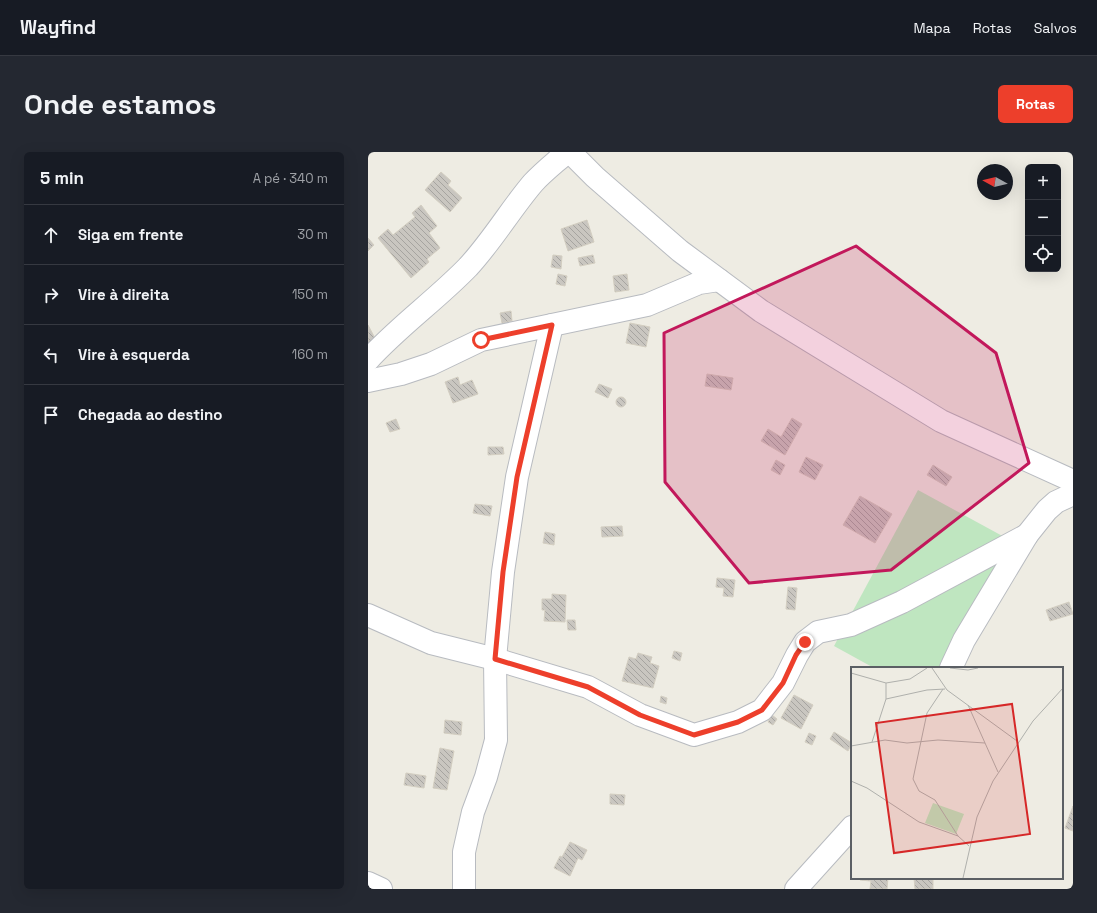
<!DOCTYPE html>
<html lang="pt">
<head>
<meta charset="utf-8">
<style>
  body { margin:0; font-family:"Space Grotesk",sans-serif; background:#242831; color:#f1f3f6 }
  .controls { position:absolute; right:12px; top:12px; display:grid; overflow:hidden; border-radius:6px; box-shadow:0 4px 16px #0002 }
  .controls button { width:36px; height:36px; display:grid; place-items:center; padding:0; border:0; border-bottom:1px solid #363941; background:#171b24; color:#f1f3f6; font:20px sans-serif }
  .compass { position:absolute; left:609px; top:12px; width:36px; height:36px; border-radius:50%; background:#171b24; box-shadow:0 4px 16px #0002; rotate:278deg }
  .stop { position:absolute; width:12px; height:12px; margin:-9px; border:3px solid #ed3f2b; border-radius:50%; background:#fff }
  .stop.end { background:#ed3f2b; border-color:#fff; box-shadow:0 1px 4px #0008 }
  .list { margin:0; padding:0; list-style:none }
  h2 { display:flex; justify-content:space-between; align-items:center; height:52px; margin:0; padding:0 16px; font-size:17px }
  h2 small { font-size:13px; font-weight:400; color:#9ea1a6 }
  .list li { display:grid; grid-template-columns:26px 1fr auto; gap:12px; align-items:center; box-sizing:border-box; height:60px; padding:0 16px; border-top:1px solid #363941 }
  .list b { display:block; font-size:15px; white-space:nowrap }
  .list em { font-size:13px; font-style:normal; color:#9ea1a6 }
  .icon { flex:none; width:22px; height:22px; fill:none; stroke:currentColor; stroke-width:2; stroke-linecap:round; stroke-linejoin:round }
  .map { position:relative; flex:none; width:705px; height:737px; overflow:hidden; border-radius:6px }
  header { display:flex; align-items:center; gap:24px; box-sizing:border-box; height:56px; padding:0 20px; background:#171b24; border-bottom:1px solid #363941 }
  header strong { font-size:19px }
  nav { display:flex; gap:22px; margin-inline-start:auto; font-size:14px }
  .intro { display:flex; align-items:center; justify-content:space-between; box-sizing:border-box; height:96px; padding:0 24px }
  h1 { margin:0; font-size:28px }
  .button { padding:10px 18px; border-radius:6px; background:#ed3f2b; color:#fff; font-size:14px; font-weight:700 }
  main { display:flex; gap:24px; padding:0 24px }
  aside { flex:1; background:#171b24; border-radius:6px; box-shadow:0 4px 16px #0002 }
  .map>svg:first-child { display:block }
  .green { fill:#bfe6c0 }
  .building { fill:url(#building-back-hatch); stroke:#d3cec1 }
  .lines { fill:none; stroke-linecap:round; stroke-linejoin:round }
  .minor-casing { stroke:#b8bbc0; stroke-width:24 }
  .minor { stroke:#fff; stroke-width:22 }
  .route { stroke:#ed3f2b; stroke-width:5 }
  .marked { fill:#c2185b; fill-opacity:0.2; stroke:#c2185b; stroke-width:3; stroke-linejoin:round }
  .inset-road { fill:none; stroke:#afb0ac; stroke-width:1 }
  .view { fill:#d62828; fill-opacity:0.15; stroke:#d62828; stroke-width:2 }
  .inset-edge { fill:none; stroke:#5b5f64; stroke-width:2 }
</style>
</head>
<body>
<header>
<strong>Wayfind</strong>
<nav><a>Mapa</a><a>Rotas</a><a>Salvos</a></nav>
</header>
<div class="intro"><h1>Onde estamos</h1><a class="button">Rotas</a></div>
<main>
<aside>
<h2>5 min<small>A pé · 340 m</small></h2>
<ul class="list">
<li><svg class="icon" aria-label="ahead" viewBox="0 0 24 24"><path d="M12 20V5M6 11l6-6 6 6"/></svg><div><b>Siga em frente</b></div><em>30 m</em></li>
<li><svg class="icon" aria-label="right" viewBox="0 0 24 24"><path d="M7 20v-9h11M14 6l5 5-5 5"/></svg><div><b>Vire à direita</b></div><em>150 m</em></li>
<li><svg class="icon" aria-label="left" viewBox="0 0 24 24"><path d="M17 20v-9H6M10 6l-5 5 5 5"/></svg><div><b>Vire à esquerda</b></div><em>160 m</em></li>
<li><svg class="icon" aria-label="arrive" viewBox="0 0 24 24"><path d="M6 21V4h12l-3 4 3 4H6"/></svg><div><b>Chegada ao destino</b></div></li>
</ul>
</aside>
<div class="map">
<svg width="705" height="737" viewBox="0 0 705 737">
  <defs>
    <pattern id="building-back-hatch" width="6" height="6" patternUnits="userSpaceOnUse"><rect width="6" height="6" fill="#c9c6c0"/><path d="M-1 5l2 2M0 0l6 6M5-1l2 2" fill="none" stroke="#a6a4a0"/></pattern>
  </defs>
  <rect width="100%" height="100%" fill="#eeece3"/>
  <polygon class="green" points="550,338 651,393 585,516 506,516 466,494"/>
  <g class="building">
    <polygon points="73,20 83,29 80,33 94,46 82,60 57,38"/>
    <polygon points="53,53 69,74 61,81 72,96 59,107 61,110 43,126 10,86 20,77 25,83 47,65 44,61"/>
    <polygon points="219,68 226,90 200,99 193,77"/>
    <polygon points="0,86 6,93 0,99"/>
    <polygon points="185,103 194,104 193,117 183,115"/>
    <polygon points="225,103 227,111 212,114 210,106"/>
    <polygon points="190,122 199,124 197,134 188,132"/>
    <polygon points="259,122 261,138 247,140 245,124"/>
    <polygon points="143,159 144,169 134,171 132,161"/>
    <polygon points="262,171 282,175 278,195 258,191"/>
    <polygon points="0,173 8,188 0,192"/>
    <polygon points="339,222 365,226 363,238 337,234"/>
    <polygon points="90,225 92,233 104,228 110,242 85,251 77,230"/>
    <polygon points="231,232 244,237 240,246 227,240"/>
    <circle cx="253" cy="250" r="5"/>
    <polygon points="424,266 434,272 417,303 393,289 400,277 413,285"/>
    <polygon points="28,267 32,277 22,280 18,271"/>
    <polygon points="120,295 135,295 136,302 120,303"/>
    <polygon points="438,305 455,313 447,328 431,320"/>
    <polygon points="408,308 417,313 412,323 403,318"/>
    <polygon points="565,313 584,325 578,334 559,323"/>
    <polygon points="492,344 524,362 507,391 475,373"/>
    <polygon points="107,352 124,354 122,364 105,361"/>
    <polygon points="254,374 255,384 234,385 233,375"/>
    <polygon points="177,380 187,382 186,393 175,391"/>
    <polygon points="349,426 367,428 365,445 355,444 356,436 348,435"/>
    <polygon points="420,435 429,436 427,458 418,457"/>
    <polygon points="184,442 198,443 197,470 176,469 177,458 174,458 174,447 184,447"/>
    <polygon points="701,450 705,462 682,469 678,458"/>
    <polygon points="199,468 207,468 208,478 200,478"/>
    <polygon points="306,499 314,501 312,509 304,506"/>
    <polygon points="270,501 284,505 282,511 291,514 285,536 254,529 261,505 268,507"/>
    <polygon points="426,543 445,553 433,577 413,566"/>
    <polygon points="293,544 299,546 298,552 292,550"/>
    <polygon points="404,563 409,567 405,573 400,570"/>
    <polygon points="77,568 94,570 93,583 76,581"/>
    <polygon points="466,580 484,591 480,599 462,587"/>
    <polygon points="441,581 448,584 444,593 437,590"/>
    <polygon points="72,596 86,599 79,638 65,636"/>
    <polygon points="38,621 58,624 56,636 36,633"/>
    <polygon points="242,642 257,643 256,653 242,652"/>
    <polygon points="705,654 705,679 697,676"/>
    <polygon points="202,690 219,698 214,708 210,706 202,724 186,716 192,704 194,705"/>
    <polygon points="492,726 520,726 519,737 502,737 503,729 492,728"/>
    <polygon points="546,726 565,726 565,737 547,737"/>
  </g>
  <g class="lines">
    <defs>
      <g id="minor">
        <polyline points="202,0 227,25 312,99 393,159 573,269 705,329"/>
        <path d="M0 208C31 174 68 148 100 115 125 88 142 58 165 31 175 20 188 10 199 0"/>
        <polyline points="0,229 33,222 63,212 113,188 279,153 331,131 351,128"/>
        <polyline points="0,463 63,491 127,507 220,535 272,563 326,583 370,570 394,558 415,531 429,503 437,490 450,480 483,473 534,450 659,383"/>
        <polyline points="583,516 596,488 659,383 679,358 688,350 705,342"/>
        <polyline points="0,731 13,737"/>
        <polyline points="96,737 96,700 105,660 118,625 128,588 127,507 135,420 149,325 184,173"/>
        <polyline points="428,737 484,675"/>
      </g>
    </defs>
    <use href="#minor" class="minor-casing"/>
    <use href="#minor" class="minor"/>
  </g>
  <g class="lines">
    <polyline class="route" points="113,188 184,173 149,325 135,420 127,507 220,535 272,563 326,583 370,570 394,558 415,531 428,503 437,490"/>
  </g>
  <path class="marked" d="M488 94 628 201 661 311 523 418 381 431 297 330 296 181Z"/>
  <g transform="translate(483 515)">
    <rect width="212" height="212" fill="#eeece3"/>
    <path d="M82 136 113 147 105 167 74 156Z" fill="#bfe6c0"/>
    <path class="inset-road" d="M81 1 96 23 166 74M99 1 117 3 127 1M0 6 35 16 59 12 76 1M92 22 76 46 62 112 68 124 84 133 107 169M35 32 76 23 94 22M117 38 147 105M21 75 35 32V16M0 79 34 73 56 76 87 73 134 76M0 114 16 121 68 155 107 169 118 179M112 211 126 150 142 114 182 54 212 21"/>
    <path class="view" d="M161 37 179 167 43 186 25 56Z"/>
    <rect width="212" height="212" class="inset-edge"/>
  </g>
</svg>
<div class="controls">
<button>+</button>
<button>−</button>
<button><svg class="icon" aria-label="locate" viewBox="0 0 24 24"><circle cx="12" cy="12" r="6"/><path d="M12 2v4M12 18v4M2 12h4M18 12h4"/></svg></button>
</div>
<svg class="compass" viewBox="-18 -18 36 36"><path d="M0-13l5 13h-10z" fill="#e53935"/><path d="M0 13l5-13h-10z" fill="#9ea1a6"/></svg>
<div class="stop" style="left:113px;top:188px"></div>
<div class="stop end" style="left:437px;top:490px"></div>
</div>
</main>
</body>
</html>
